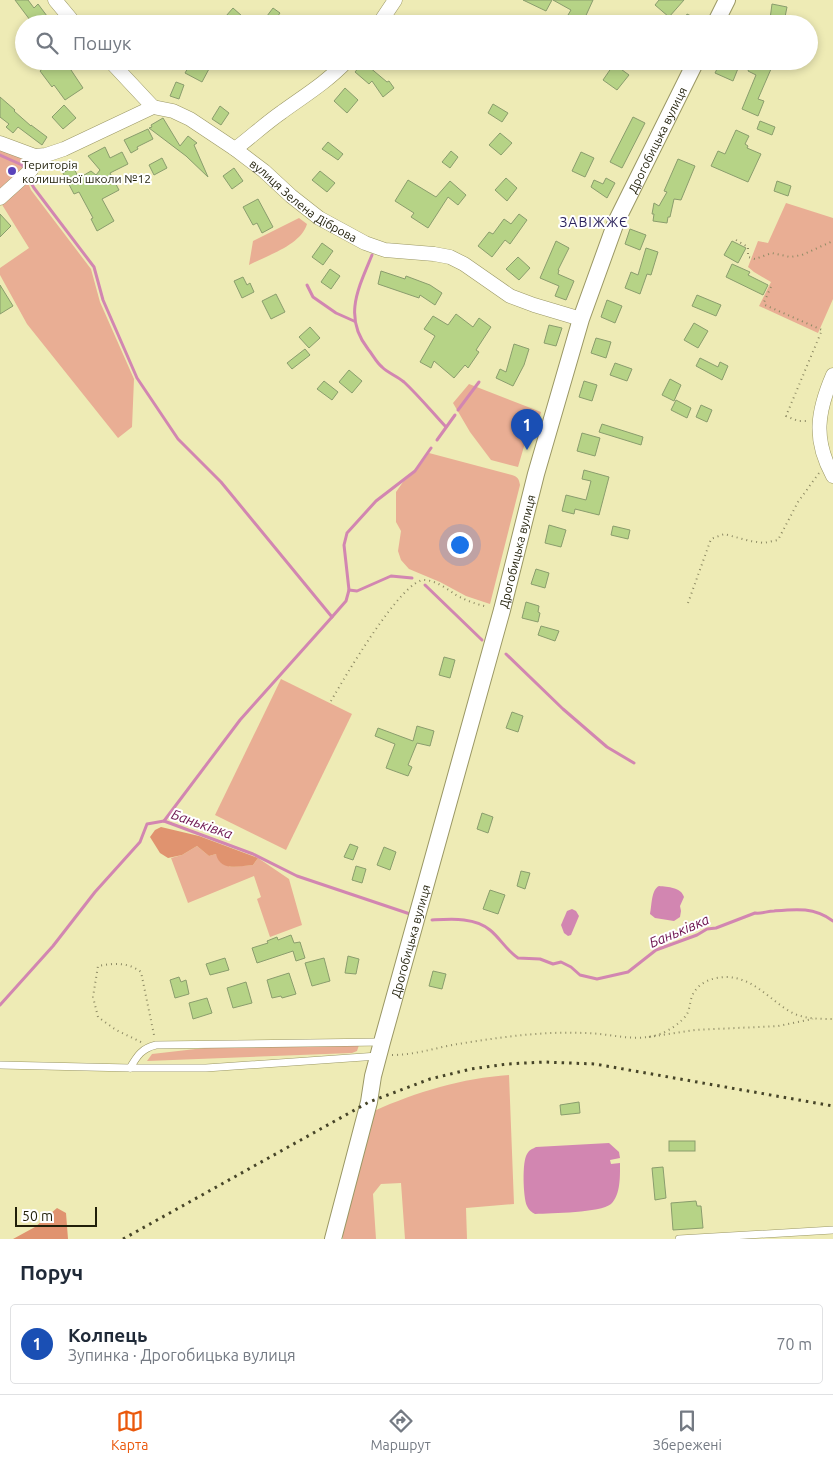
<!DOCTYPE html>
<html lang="uk">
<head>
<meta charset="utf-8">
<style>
  body { margin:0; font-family:Ubuntu,sans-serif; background:#f6f6f7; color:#1f2937 }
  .scale { position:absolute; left:15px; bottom:12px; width:82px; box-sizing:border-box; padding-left:5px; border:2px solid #201f09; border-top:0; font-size:14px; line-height:18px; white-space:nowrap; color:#201f09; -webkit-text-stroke:4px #fff; paint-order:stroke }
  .you { position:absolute; left:459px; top:544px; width:18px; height:18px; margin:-12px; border:4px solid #fff; border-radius:50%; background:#1a73e8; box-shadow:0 0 0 8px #1a73e833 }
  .badge { display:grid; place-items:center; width:32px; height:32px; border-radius:50%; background:#ea580c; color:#fff; font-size:16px; font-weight:700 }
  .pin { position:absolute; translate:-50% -41px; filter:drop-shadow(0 1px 2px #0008) }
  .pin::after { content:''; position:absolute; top:26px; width:18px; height:15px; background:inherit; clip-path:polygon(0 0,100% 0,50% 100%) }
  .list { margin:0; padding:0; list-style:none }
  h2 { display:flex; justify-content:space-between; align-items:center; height:65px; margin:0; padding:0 20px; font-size:21px }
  h2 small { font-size:16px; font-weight:400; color:#747a83 }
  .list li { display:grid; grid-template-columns:32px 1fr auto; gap:15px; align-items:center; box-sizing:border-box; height:80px; margin:0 10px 10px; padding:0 10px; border:1px solid #e0e1e3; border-radius:5px }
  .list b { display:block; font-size:19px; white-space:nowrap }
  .list p { margin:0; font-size:16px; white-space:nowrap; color:#747a83 }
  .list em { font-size:16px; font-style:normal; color:#747a83 }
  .icon { flex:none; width:28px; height:28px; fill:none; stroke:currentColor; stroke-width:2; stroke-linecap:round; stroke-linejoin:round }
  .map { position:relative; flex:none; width:833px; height:1239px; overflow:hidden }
  .search { position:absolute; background:#fff; box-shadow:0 2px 8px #0003; left:15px; right:15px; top:15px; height:55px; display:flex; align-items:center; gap:12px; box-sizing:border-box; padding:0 18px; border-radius:28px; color:#747a83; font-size:19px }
  .sheet { height:155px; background:#fff }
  nav { display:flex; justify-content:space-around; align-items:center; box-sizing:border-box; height:70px; border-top:1px solid #e0e1e3; background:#fff; font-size:14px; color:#747a83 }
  nav a { display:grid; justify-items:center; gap:2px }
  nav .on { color:#ea580c }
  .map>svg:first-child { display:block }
  .green { fill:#e9ae94 }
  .forest { fill:#e0936f }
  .water { fill:#d286b1 }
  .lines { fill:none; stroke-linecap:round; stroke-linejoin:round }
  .stream { stroke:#d286b1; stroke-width:3 }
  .building { fill:#b6d386; stroke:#8a9d6d }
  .service-casing { stroke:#9a9764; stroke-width:8 }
  .minor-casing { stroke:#9a9764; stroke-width:15 }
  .tertiary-casing { stroke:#9a9764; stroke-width:18 }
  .path { stroke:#8d8a64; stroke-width:2; stroke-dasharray:1 4; stroke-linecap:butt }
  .service { stroke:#fff; stroke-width:7 }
  .minor { stroke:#fff; stroke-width:14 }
  .tertiary { stroke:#fff; stroke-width:16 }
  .rail { stroke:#464428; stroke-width:3; stroke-dasharray:2.5 5; stroke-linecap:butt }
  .poi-dot { fill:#5943bb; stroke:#fff; stroke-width:2 }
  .labels { text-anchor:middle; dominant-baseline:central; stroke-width:4; stroke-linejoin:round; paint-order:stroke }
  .street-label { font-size:12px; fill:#201f09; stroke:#fff }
  .poi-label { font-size:12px; fill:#201f09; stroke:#fff; text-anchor:start }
  .neighbourhood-label { font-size:14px; letter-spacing:1px; fill:#2c245e; stroke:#fff }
  .water-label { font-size:14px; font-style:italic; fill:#690e4b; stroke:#fff }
</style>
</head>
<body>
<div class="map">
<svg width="833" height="1239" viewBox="0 0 833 1239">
  <rect width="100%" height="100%" fill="#eeebb5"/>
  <g class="green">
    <polygon points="0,150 27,160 29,166 0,191"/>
    <polygon points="27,181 31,190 91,269 100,302 134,379 132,427 118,438 27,324 0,275 0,268 29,248 1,203"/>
    <polygon points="786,203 833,218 833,299 818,333 759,306 771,282 754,272 748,267 758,241 768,243"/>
    <path d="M299 218 307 224C301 245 268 255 249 265L253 241Z"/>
    <polygon points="469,384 541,412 535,433 528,444 525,443 518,467 491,460 470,432 453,403"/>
    <path d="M429 453 512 475C518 477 519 479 520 485L490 604 466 596 440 582 409 569 401 560 398 551 401 531 396 522V492L403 482 416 471Z"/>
    <polygon points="281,679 352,714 286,850 215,815"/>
    <polygon points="197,846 209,856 216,854 230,867 253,865 258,858 289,879 302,925 270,937 257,899 261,897 254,876 188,903 171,858 182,855"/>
    <polygon points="359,1045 357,1051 352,1053 147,1061 152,1054 213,1047"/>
    <path d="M509 1075 514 1204 466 1208 467 1239H405L401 1183 381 1184 373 1194 376 1239H343V1234L374 1111C416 1092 463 1078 509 1075Z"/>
  </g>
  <g class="forest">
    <path d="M161 827 199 836 258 858 253 865C239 866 220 872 216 854L209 856 197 846 182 855 168 858 160 853 150 837 155 830Z"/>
    <polygon points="57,1208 66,1213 68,1239 13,1239 35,1227"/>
  </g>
  <g class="water">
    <path d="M659 886C668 887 681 887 684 897L680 906 681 911 680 917 674 921 655 918 650 914C652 905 651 890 659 886Z"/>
    <polygon points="572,909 576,911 579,916 571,935 568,936 564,933 561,925 567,911"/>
    <path d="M609 1143 619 1152 620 1158 610 1160 611 1164 620 1163C620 1174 621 1195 611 1204 600 1213 552 1213 535 1214 531 1212 529 1210 527 1206 523 1197 522 1161 527 1154 529 1150 532 1149 536 1147Z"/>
  </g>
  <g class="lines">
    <g class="stream">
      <polyline points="0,155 22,165 26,171"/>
      <polyline points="30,181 34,188 94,267 103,300 137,378 178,439 221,482 332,617 240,720 164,821"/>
      <path d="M372 255C358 289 343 317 368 349 373 355 376 362 382 367 388 373 397 376 404 382 419 396 432 412 446 427"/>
      <polyline points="307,285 313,297 336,313 354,321"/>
      <polyline points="458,410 479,382"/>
      <polyline points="437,440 455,415"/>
      <polyline points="425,585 482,640"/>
      <polyline points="349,590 357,591 391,576 412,578"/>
      <polyline points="332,617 346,601 349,590 344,545 347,533 376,501 415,471 431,448"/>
      <polyline points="506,654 563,709 607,747 634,763"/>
      <path d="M432 920C451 919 475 917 490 930 500 938 507 951 518 958L540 959 553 964 561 962 571 967 580 975 597 979 628 972 656 950 697 935 707 929 716 928 755 913C762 914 767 911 774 911 796 909 814 907 833 921"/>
      <polyline points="0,1005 53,946 95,892 140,842 147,824 164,821 253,854 297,876 410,914"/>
    </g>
  </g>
  <g class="building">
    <polygon points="15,0 28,0 34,8 38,4 50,20 46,24 33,24"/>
    <polygon points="523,0 552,0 546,11"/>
    <polygon points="553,0 593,0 583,22 568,15 571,10"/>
    <polygon points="659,0 684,0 669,17 655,5"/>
    <polygon points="772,4 787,7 784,22 770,19"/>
    <polygon points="233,8 251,24 219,24"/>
    <polygon points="273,8 280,13 272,24 261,24"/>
    <polygon points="687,14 705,23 705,24 682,24"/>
    <polygon points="52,61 86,61 71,70 83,88 65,100 54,85 52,87 40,71"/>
    <polygon points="192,61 199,61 210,67 202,82 185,73"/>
    <polygon points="362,61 387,82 389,81 394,88 383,97 372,81 369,84 355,72 360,66 356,62"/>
    <polygon points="721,61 729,61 739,66 733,81 715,73"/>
    <polygon points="752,61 771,69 758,99 764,101 758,116 742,109 756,75 748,71"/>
    <polygon points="614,64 629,75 617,90 603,80"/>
    <polygon points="176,82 184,85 179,99 170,96"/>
    <polygon points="345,88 358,100 347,113 334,101"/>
    <polygon points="0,97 15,110 14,111 31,126 31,125 47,137 42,145 18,127 13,133 6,127 9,124 0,117"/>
    <polygon points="493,104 508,113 502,122 488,113"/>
    <polygon points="64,105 76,118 63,129 52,117"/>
    <polygon points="220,106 229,113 221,125 212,119"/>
    <polygon points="633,117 645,123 622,168 610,162"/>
    <polygon points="163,118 180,146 188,136 197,143 194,145 208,177 186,156 149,128 152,127 151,125"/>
    <polygon points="760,121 775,127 772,135 757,129"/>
    <polygon points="148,129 153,139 137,147 138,149 131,153 124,140"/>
    <polygon points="736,130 749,136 745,144 748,146 747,148 761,154 748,182 711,166 718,151 725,154"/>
    <polygon points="500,133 512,143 501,155 489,145"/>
    <polygon points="328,142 343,154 338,160 322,149"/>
    <polygon points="105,147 110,158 122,152 128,164 110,173 119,190 102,199 114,221 97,231 91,219 93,218 79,192 74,194 63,173 73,167 79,178 91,171 96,175 100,170 88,156"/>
    <polygon points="451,151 458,157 450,168 442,162"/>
    <polygon points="581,152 594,158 585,177 572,171"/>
    <polygon points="162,158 167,168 154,175 149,165"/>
    <polygon points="678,159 695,166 681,200 674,199 670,217 668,217 667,223 653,221 654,214 652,214 654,203 659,206 667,192 664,191"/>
    <polygon points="234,168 243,181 232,189 223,176"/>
    <polygon points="320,171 335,183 327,192 312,180"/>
    <polygon points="506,178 517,188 507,201 495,190"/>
    <polygon points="606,178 615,183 607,198 591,187 594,180 603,184"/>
    <polygon points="408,180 436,197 450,181 466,195 458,205 448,197 428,228 411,217 414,213 395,201"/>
    <polygon points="777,181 791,186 788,196 774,191"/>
    <polygon points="258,199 273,227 262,233 257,223 253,225 243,207"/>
    <polygon points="0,214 11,226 0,237"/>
    <polygon points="519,214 527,220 510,244 505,240 492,257 478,246 489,232 493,234 504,219 511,224"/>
    <polygon points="630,229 646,235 640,250 625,244"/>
    <polygon points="556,241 569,248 558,270 559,270 558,274 574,281 566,300 555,296 559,286 540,278"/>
    <polygon points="732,241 746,248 738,263 724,255"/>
    <polygon points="322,243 333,251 323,265 312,257"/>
    <polygon points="646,248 658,252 651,275 647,274 640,294 625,288 631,272 638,275"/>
    <polygon points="518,257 530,268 519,280 506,269"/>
    <polygon points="732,264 750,272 748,275 768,285 763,295 726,277"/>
    <polygon points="330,269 340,276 331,289 321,282"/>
    <polygon points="381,271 405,279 406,276 430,285 442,293 435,305 420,295 419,298 378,284"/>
    <polygon points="243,277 247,285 250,283 254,292 242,298 234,281"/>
    <polygon points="0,285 13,306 0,314"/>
    <polygon points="276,294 285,312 271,319 262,301"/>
    <polygon points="697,295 721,305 716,316 692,306"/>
    <polygon points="607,300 622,306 615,323 601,317"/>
    <polygon points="456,314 473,327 479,318 491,327 476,350 479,352 468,368 465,365 454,378 434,361 431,368 420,362 435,336 424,329 433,316 448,325"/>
    <polygon points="694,323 708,331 698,348 684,340"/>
    <polygon points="549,325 562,328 556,346 544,343"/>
    <polygon points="310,327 320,338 309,348 299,337"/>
    <polygon points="596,338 611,342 606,358 591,353"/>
    <polygon points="514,344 529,349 524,365 513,386 496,378 500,369 506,372"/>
    <polygon points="305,349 310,355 292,369 287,363"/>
    <polygon points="700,358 718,367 720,362 728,366 722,380 696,366"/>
    <polygon points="615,363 632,369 627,381 610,375"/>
    <polygon points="349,370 362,381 352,393 339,382"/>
    <polygon points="670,379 681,385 674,401 662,395"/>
    <polygon points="324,381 338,392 332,400 317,389"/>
    <polygon points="584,381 597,385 592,401 579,397"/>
    <polygon points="676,400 691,408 687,418 671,410"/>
    <polygon points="701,405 712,410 707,422 696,417"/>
    <polygon points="602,424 643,437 641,445 599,432"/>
    <polygon points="582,433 600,438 595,456 577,451"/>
    <polygon points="584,470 609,477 599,515 575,509 574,514 562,511 566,495 586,500 591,481 582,479"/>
    <polygon points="549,525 566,530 561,547 545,543"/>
    <polygon points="613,526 630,530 628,539 611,535"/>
    <polygon points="536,569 549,573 545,588 531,584"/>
    <polygon points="526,602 539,606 538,612 540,613 538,622 522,618"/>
    <polygon points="541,626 559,631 555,641 538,635"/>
    <polygon points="444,657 455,660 450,678 439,675"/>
    <polygon points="512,712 523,716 518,732 506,728"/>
    <polygon points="417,726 434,731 430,746 417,743 408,765 412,767 408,776 386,768 395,744 375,736 378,728 413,741"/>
    <polygon points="482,813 493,817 488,833 477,829"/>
    <polygon points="350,844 358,847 353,860 344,857"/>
    <polygon points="384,847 396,852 390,870 377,865"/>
    <polygon points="356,866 366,869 362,883 352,880"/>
    <polygon points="521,871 530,873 525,889 517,886"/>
    <polygon points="490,890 505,895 498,914 483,909"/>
    <polygon points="291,935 294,943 300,942 305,958 296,961 293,951 257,963 252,948 268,943 267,941 277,937 278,940"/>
    <polygon points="348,956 359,959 356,974 345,973"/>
    <polygon points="225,958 229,970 210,975 206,964"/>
    <polygon points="324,958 330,981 312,986 305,963"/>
    <polygon points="433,971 446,974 442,989 429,986"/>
    <polygon points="289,973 296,994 282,998 281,996 272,998 267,980"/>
    <polygon points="179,977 181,982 186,980 189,994 175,998 170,980"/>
    <polygon points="246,982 252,1003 233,1008 227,988"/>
    <polygon points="207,998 212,1013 193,1019 189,1003"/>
    <polygon points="579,1102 580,1113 561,1115 560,1105"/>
    <rect x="669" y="1141" width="26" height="10"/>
    <polygon points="663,1167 666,1198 655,1200 652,1168"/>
    <polygon points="696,1201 697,1206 701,1206 703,1228 673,1230 671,1203"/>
  </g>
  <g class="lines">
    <defs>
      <g id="service">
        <polyline points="0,1065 130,1068 206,1068 378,1056"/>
        <path d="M130 1068C137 1056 142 1048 156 1045L382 1042"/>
        <polyline points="679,1239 833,1230"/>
      </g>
      <g id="minor">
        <polyline points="55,0 75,24"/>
        <polyline points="379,24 395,0"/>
        <polyline points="110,61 153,107"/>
        <path id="s1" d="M0 143 35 156 46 155 64 149 153 107 173 111 190 119 235 149 264 171 291 196 319 218 365 243 385 250 434 254 450 257 464 264 510 296 534 305 581 319"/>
        <path d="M235 149C251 137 266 123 282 112 304 96 327 82 347 61"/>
        <polyline points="0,198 31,170 35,156"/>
        <path d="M833 375C817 412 813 440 833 476"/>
      </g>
      <g id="tertiary">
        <polyline points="715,24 727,0"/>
        <path id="s2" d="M333 1239 369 1102 373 1076 382 1042 502 610 536 474 581 319 616 222 696 61"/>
      </g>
    </defs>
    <use href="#service" class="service-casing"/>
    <use href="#minor" class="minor-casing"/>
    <use href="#tertiary" class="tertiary-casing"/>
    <g class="path">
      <polyline points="736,240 748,247 748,257 755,259 772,253 790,257 802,255 833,241"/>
      <polyline points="771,287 764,302 765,305 822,330 786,416 798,421 807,421"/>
      <polyline points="688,603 711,539 724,534 750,541 764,543 778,540 798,502 819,473"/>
      <path d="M331 701C343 680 403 577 425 580 437 581 447 589 456 595 467 601 476 604 488 607"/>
      <polyline points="649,1037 695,1030 778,1026 813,1019"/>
      <path d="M141 1042 116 1030 98 1017 93 997 98 966C114 963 128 962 141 972L154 1035"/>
      <path d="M392 1055C413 1055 432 1049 452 1045 495 1038 540 1031 584 1033 610 1033 635 1043 660 1034 669 1031 682 1022 687 1014 690 1008 690 1002 692 996 698 982 713 977 727 977 753 978 768 998 789 1011 802 1019 818 1019 833 1019"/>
    </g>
    <use href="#service" class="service"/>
    <use href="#minor" class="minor"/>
    <use href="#tertiary" class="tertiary"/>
    <polyline class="rail" points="123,1239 369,1102 430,1079 471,1069 507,1064 544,1062 595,1064 833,1106"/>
  </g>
  <circle class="poi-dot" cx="12" cy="171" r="5"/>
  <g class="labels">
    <g class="street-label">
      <text stroke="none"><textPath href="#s2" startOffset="1148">Дрогобицька вулиця</textPath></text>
      <text stroke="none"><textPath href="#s1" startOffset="345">вулиця Зелена Діброва</textPath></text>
      <text stroke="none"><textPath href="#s2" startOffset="712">Дрогобицька вулиця</textPath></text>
      <text stroke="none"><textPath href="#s2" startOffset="308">Дрогобицька вулиця</textPath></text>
    </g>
    <g class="poi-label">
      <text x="22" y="164">Територія<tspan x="22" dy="14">колишньої школи №12</tspan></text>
    </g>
    <g class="neighbourhood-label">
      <text x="594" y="222">ЗАВІЖЖЄ</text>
    </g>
    <g class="water-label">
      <text transform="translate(202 824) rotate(19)">Баньківка</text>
      <text transform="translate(679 931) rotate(-23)">Баньківка</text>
    </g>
  </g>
</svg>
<div class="scale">50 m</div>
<div class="you"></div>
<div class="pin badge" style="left:527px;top:450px;background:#1a4fb4">1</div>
<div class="search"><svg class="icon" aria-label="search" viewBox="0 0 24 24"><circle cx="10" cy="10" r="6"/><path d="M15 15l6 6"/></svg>Пошук</div>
</div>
<section class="sheet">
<h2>Поруч<small></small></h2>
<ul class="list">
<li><span class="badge" style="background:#1a4fb4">1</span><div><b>Колпець</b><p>Зупинка · Дрогобицька вулиця</p></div><em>70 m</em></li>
</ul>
</section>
<nav>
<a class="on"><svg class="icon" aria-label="map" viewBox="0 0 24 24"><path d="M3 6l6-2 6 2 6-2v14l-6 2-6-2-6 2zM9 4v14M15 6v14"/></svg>Карта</a>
<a><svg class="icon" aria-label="directions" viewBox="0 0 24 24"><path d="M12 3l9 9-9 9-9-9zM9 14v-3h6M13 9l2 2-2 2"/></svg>Маршрут</a>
<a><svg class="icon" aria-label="saved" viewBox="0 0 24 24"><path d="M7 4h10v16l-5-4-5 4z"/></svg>Збережені</a>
</nav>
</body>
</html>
